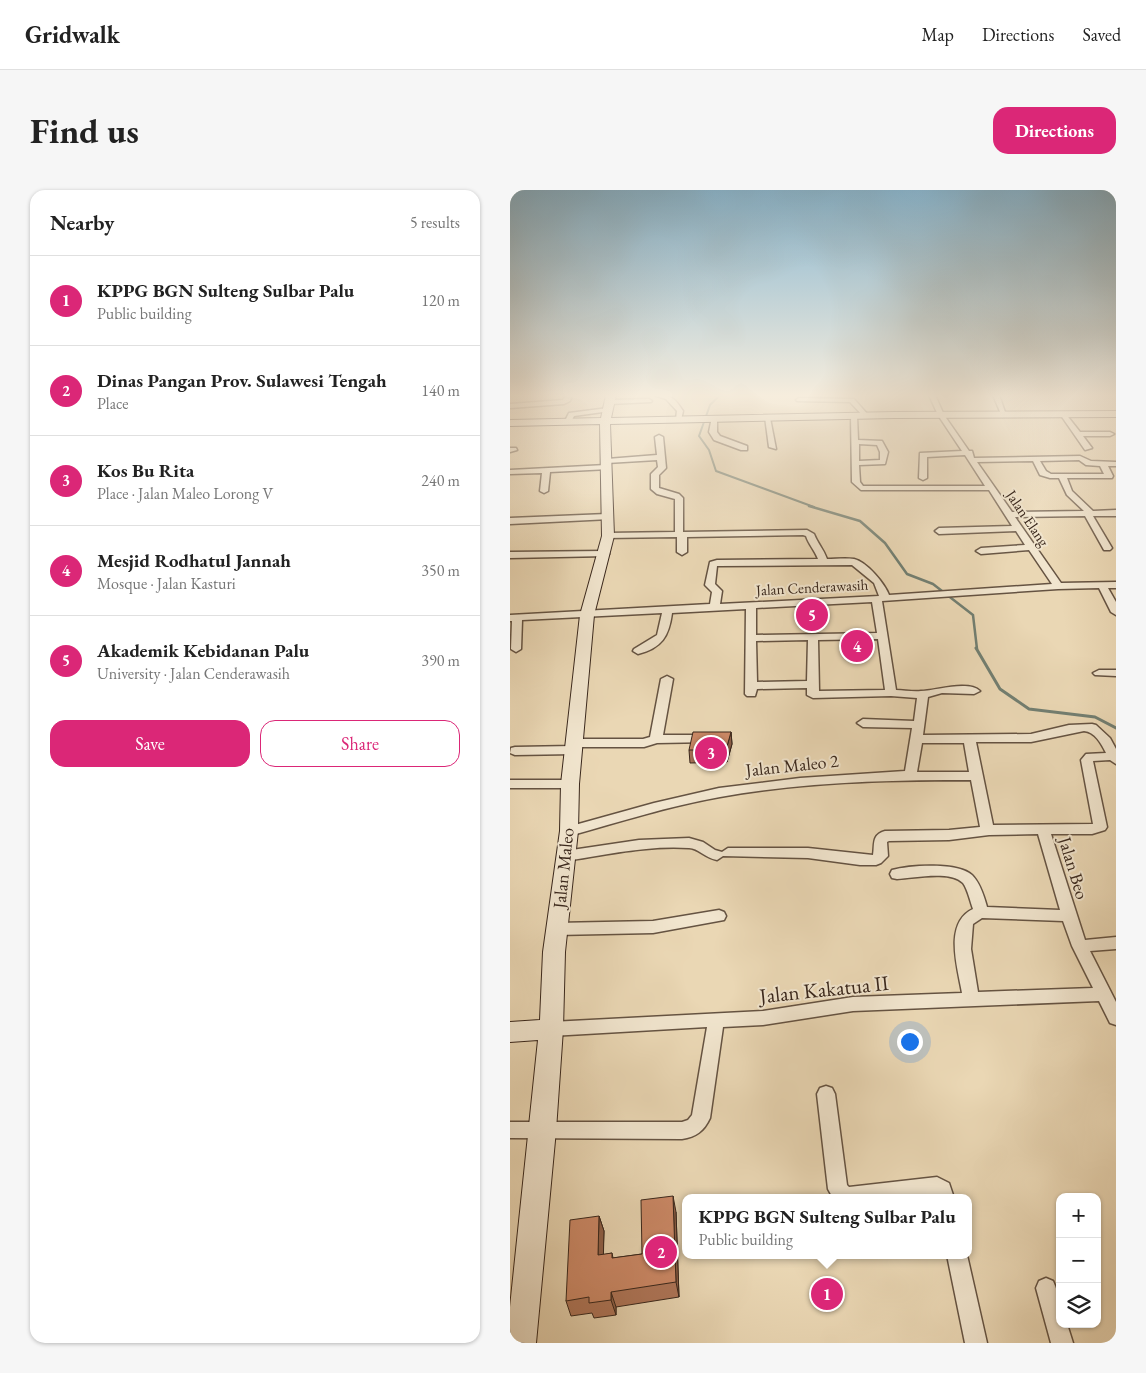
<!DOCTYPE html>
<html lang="en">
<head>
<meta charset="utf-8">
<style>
  body { margin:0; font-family:"EB Garamond",serif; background:#f6f6f6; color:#222 }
  .controls { position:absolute; right:15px; bottom:15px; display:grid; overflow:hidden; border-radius:10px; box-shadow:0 1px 4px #0004 }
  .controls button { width:45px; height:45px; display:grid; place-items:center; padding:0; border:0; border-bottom:1px solid #e0e0e0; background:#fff; color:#222; font:25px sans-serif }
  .you { position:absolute; left:399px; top:851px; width:18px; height:18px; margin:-12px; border:4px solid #fff; border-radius:50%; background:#1a73e8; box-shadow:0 0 0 8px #1a73e833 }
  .badge { display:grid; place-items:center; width:32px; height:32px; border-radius:50%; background:#db2777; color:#fff; font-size:16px; font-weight:700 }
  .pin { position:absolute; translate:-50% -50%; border:2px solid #fff; box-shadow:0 1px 5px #0006 }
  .popup { position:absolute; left:172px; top:1004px; width:290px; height:65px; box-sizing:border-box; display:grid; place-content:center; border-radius:10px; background:#fff; filter:drop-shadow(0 1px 4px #0005); font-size:16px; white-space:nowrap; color:#767676 }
  .popup b { font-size:19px; color:#222 }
  .popup::after { content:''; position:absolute; left:50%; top:100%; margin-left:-10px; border:10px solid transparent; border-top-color:#fff }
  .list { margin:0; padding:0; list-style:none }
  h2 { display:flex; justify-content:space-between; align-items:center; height:65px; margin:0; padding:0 20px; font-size:21px }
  h2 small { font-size:16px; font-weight:400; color:#767676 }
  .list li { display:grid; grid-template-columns:32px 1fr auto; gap:15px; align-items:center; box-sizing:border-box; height:90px; padding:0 20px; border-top:1px solid #e0e0e0 }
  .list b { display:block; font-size:19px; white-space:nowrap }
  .list p { margin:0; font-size:16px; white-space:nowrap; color:#767676 }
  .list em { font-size:16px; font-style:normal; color:#767676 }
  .actions { display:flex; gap:10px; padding:15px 20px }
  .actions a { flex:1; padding:11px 0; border:1px solid #db2777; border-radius:15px; text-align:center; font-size:18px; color:#db2777 }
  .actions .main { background:#db2777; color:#fff }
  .icon { flex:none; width:28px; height:28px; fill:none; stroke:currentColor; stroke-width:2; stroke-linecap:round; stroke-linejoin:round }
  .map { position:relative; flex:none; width:606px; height:1153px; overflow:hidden; border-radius:15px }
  header { display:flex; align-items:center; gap:30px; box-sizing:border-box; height:70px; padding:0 25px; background:#fff; border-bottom:1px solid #e0e0e0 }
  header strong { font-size:24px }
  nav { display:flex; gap:28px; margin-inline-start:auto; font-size:18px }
  .intro { display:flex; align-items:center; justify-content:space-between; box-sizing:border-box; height:120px; padding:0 30px }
  h1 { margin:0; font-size:35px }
  .button { padding:12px 22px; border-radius:15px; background:#db2777; color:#fff; font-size:18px; font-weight:700 }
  main { display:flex; gap:30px; padding:0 30px }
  aside { flex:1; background:#fff; border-radius:15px; box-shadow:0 1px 4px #0004 }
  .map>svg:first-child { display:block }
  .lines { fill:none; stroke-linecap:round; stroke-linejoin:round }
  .stream-far2 { stroke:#727f72; stroke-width:2 }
  .stream-far1 { stroke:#727f72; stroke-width:2.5 }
  .stream { stroke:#727f72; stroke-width:3 }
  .street-casing { stroke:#655342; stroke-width:3 }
  .secondary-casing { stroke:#39271c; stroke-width:2 }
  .street { fill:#f1e5ce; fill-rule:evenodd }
  .secondary { fill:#f1e5ce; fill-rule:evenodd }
  .wall { fill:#af7659; stroke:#39271c }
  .shaded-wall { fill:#8f6048; stroke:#39271c }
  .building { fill:#cc8967; stroke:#39271c }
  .labels { text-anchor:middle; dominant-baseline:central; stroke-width:4; stroke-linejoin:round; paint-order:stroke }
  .far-street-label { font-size:15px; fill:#39271c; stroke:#f1e5ce }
  .street-label { font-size:18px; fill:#39271c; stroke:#f1e5ce }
  .near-street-label { font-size:21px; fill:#39271c; stroke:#f1e5ce }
</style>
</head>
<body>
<header>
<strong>Gridwalk</strong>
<nav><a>Map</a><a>Directions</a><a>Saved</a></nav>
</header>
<div class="intro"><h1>Find us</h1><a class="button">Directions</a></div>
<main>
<aside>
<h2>Nearby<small>5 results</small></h2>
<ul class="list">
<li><span class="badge">1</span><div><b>KPPG BGN Sulteng Sulbar Palu</b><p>Public building</p></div><em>120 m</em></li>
<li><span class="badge">2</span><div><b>Dinas Pangan Prov. Sulawesi Tengah</b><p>Place</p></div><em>140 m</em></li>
<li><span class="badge">3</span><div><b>Kos Bu Rita</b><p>Place · Jalan Maleo Lorong V</p></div><em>240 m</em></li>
<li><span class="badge">4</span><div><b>Mesjid Rodhatul Jannah</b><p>Mosque · Jalan Kasturi</p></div><em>350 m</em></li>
<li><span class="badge">5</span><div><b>Akademik Kebidanan Palu</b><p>University · Jalan Cenderawasih</p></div><em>390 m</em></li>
</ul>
<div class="actions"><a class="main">Save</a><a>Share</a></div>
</aside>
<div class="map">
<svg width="606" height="1153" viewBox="0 0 606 1153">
  <rect width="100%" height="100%" fill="#ead7b4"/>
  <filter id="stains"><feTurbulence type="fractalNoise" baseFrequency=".004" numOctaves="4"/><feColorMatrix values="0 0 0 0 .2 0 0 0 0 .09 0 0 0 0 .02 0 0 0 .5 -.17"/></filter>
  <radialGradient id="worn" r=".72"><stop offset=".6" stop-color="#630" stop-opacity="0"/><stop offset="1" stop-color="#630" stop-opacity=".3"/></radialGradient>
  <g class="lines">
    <polyline class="stream-far2" points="210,205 200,215 189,246 199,260 206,281 304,317"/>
    <polyline class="stream-far1" points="299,316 350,331 375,353 397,384 423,394 463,425 467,459"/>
    <polyline class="stream" points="466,458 490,499 519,519 585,527 606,538"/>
    <defs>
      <g id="street">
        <polygon points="56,205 62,205 60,211 54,214 0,218 0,214 53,210"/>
        <path d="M144 205C161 205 164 207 173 221L171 230 166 229 167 221 156 209Z"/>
        <path d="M419 205H425L434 225 459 261H462L464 268 570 266 581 271 606 272V276H598L603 286 602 288H557L562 301 583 321 606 320V326H583L602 358 600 360H594L575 326 505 327 551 393 606 392V398H598L606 412V425L601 422 589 398 548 399 372 411 386 500C394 500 403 502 411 501 425 501 458 490 470 501L464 504 432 503 418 507 413 545 521 544 559 535 582 534 586 535 600 548 606 559V574L600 570 583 571 597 637 595 640 582 644H541L575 750 606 747V759L580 761 606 812V835L600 833 589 811 343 821 253 835 213 837 200 928C194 941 186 947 172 949L0 948V932H172L178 930 182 925 197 837 41 846 35 844 33 839 35 834 41 832 253 821 343 807 452 803C448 779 433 733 463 719 460 711 458 700 453 693 441 680 403 688 387 689L382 688 380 684 382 680C400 675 448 672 462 685 470 693 474 706 477 717L550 720 528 644 479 645 439 650 379 651 377 652 378 666 371 673 366 675H350L298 668 213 666 207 670C195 668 188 658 179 658 138 655 95 665 55 671L50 669 48 666 50 663 55 661 129 650 179 648 193 652 205 660 212 662 218 658H298L363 665C365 655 361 645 375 641L439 640 470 637 461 590C377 590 293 592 210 607 159 616 109 632 59 646L54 644 52 641 54 638 144 613 209 598 290 588 395 581 402 538 353 537 347 533 353 529 404 531 407 508 381 506 303 508 297 505V498L247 499 245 506H237L235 504 236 419 162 423C159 446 152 458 128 464L123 461 124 459 147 445 152 423 12 430 11 459 6 462 1 459 2 431H0V425L200 414 202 402 195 395 200 372 207 370 308 369C304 359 299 355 296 346L293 345 177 347V362L172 365 167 362V347L95 348V344L98 343 165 342V309L147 304 141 299V284L148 277 147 270 97 273 93 271 97 269 147 265 145 247 149 245 153 247 156 278 149 285V298L169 304 173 308V342L297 340 304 344C308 354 313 358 317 369 325 369 336 368 344 369 357 372 375 394 379 405L542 394 519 360 471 364 466 361 471 358 515 355 506 341 429 344 425 341 429 338 502 336 479 300H351L342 292 341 226 344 224 347 226 348 250 372 251 378 262 375 274 349 275 350 292 353 296H475L455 265 417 267V288L413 290 409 288 410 263 452 261 428 225ZM349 254 367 255 370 262V270L349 271ZM569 270 576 275 590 276 594 284H541L536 281 530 271ZM523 271 530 285 540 288H549L557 305 574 321 502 322 467 272ZM342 375 364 393 369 406 210 414 212 401 205 394 207 376ZM362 412 367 443 246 445V418ZM368 449 375 500 309 501 308 450ZM298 450 297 491 247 492 246 451ZM574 541C585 542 591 553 596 563L576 564 571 570 583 634 483 635 466 552H521ZM412 553H454L459 582H407ZM472 728 553 731 562 756 583 798 468 802 461 759 463 734Z"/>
        <polygon points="483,205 489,205 496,225 491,224"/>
        <polygon points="289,208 344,209 359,226 354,227 340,212 287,211 286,210"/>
        <polygon points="139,209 142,211 141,212 100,214 97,212 100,210"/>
        <polygon points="98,218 101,220 100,221 64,226 61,232 55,231 59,223"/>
        <polygon points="551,223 555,223 570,242 600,242 604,244 600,246 573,246 582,258 575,260 550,224"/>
        <polygon points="202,227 207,228 207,242 210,246 237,256 237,260 231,260 204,250 199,242"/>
        <polygon points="255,227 260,228 266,259 259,257"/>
        <polygon points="0,258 6,258 7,260 0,262"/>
        <polygon points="96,275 99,275 99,279 40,282 38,301 34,303 30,301 32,283 0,284 0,280"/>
        <polygon points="97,324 100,325 100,329 0,334 0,328"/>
        <polygon points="94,361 99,364 97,366 0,368 0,362"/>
        <polygon points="589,480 606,480 606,486 585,485 583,483"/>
        <polygon points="157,486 163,489 153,545 198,545 202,546 204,549 202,552 147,553 134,557 66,557 70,560 64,564 5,565 0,563 1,558 5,557 63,556 59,553 65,549 133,549 140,547 151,489"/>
        <polygon points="0,590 60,590 66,594 60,598 0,598"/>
        <polygon points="209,720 214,722 216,726 214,730 143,743 46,745 41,743 38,739 41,735 46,733 143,731"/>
        <polygon points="316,896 322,898 325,904 337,995 339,997 427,987 439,993 444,1008 424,1008 424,1006 407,1008 323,1008 318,999 307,904 310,898"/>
        <polygon points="437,1065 457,1065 477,1153 455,1153"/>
        <path d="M536 1088 543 1091C550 1106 550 1118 550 1134H557L563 1153H541L526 1098 529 1091Z"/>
      </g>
      <polygon id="secondary" points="96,205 106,205 101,228 384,222 606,221 606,227 384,228 100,234 104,346 84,425 69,594 68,641 55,762 53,839 46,940 26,1153 0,1153 0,1117 28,850 0,852 0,832 30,830 33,762 50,641 51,594 70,425 92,346 90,234 0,236 0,230 91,228"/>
    </defs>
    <use href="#street" class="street-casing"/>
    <use href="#secondary" class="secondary-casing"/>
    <use href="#street" class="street"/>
    <use href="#secondary" class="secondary"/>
  </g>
  <g class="wall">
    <polygon points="344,444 351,457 351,464 343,464"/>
    <polygon points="221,542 222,554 217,572 180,573 179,560"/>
    <polygon points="166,1022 169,1107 106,1117 106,1125 84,1128 82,1123 61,1126 56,1111 89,1026 94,1041 93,1065 102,1063 103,1068 132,1064"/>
  </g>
  <g class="shaded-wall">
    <polygon points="221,542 222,554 217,572 216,560"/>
    <polygon points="163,1006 166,1022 169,1107 166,1092"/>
    <polygon points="89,1026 94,1041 93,1081 88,1065"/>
    <polygon points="101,1102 106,1117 106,1125 101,1110"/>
  </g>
  <g class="building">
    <polygon points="344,444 352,444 351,457 343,457"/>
    <polygon points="183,542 221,542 216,560 179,560"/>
    <polygon points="163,1006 166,1092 101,1102 101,1110 79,1113 79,1107 56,1111 60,1030 89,1026 88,1065 102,1063 102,1068 132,1064 131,1010"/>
  </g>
  <linearGradient id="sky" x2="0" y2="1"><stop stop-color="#88b6d0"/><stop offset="0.56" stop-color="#f6eddd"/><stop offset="1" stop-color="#f6eddd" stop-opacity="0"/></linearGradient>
  <rect width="606" height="367" fill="url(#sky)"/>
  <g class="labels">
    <g class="far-street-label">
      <text transform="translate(518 328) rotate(56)">Jalan Elang</text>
      <text transform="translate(302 397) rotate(-3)">Jalan Cenderawasih</text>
    </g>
    <g class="street-label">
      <text transform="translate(282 575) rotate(-6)">Jalan Maleo 2</text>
      <text transform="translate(53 678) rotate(-84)">Jalan Maleo</text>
      <text transform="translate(564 678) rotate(73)">Jalan Beo</text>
    </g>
    <g class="near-street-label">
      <text transform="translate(314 799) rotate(-6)">Jalan Kakatua II</text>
    </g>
  </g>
  <rect width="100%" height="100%" filter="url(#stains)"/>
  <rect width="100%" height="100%" fill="url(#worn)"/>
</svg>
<div class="controls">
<button>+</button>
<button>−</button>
<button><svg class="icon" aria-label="layers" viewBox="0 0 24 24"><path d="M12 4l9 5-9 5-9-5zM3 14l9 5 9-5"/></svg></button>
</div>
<div class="you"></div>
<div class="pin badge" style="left:317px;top:1104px">1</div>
<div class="popup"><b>KPPG BGN Sulteng Sulbar Palu</b>Public building</div>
<div class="pin badge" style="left:151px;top:1062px">2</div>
<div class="pin badge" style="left:201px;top:563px">3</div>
<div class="pin badge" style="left:347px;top:456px">4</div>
<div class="pin badge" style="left:302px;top:425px">5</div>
</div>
</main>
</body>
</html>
